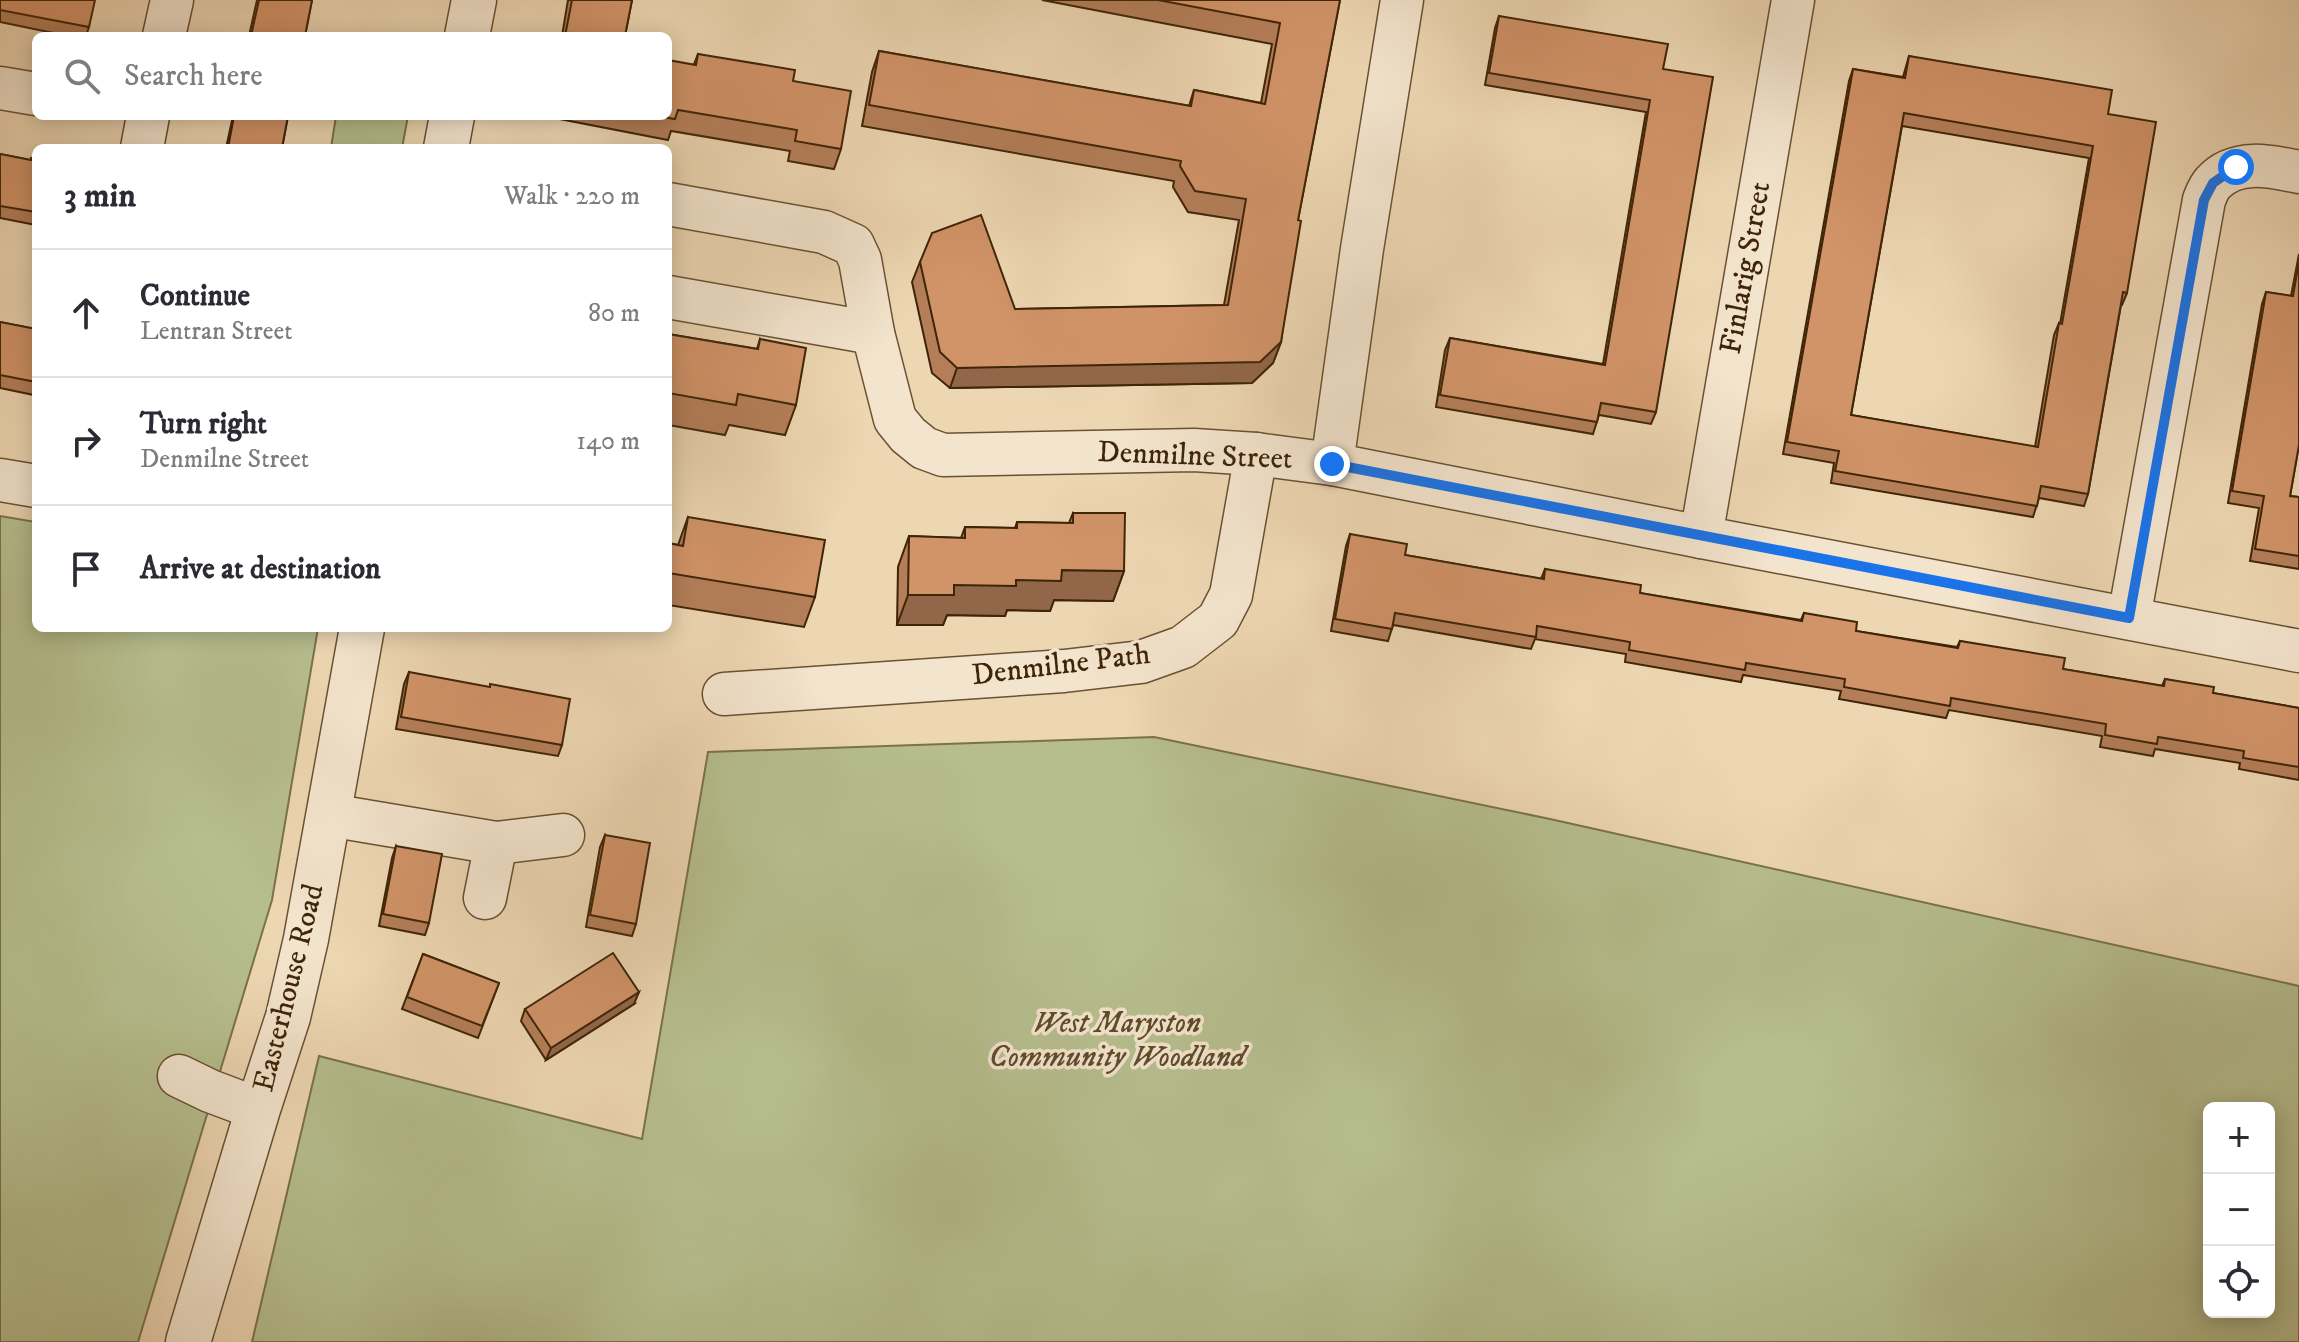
<!DOCTYPE html>
<html lang="en">
<head>
<meta charset="utf-8">
<style>
  body { margin:0; font-family:"IM FELL DW Pica",serif; background:#f7f7f7; color:#2b2b33 }
  .controls { position:absolute; right:24px; bottom:24px; display:grid; overflow:hidden; border-radius:12px; box-shadow:0 4px 20px #0003 }
  .controls button { width:72px; height:72px; display:grid; place-items:center; padding:0; border:0; border-bottom:2px solid #e1e1e2; background:#fff; color:#2b2b33; font:40px sans-serif }
  .stop { position:absolute; width:24px; height:24px; margin:-18px; border:6px solid #1a73e8; border-radius:50%; background:#fff }
  .stop.end { background:#1a73e8; border-color:#fff; box-shadow:0 2px 8px #0008 }
  .list { margin:0; padding:0; list-style:none }
  h2 { display:flex; justify-content:space-between; align-items:center; height:104px; margin:0; padding:0 32px; font-size:34px }
  h2 small { font-size:26px; font-weight:400; color:#7c7c81 }
  .list li { display:grid; grid-template-columns:52px 1fr auto; gap:24px; align-items:center; box-sizing:border-box; height:128px; padding:0 32px; border-top:2px solid #e1e1e2 }
  .list b { display:block; font-size:30px; white-space:nowrap }
  .list p { margin:0; font-size:26px; white-space:nowrap; color:#7c7c81 }
  .list em { font-size:26px; font-style:normal; color:#7c7c81 }
  .icon { flex:none; width:44px; height:44px; fill:none; stroke:currentColor; stroke-width:2; stroke-linecap:round; stroke-linejoin:round }
  .map { position:relative; flex:none; width:2299px; height:1342px; overflow:hidden }
  .search { position:absolute; background:#fff; box-shadow:0 4px 20px #0003; left:32px; top:32px; width:640px; height:88px; display:flex; align-items:center; gap:20px; box-sizing:border-box; padding:0 28px; border-radius:12px; color:#7c7c81; font-size:30px }
  .panel { position:absolute; background:#fff; box-shadow:0 4px 20px #0003; left:32px; top:144px; width:640px; height:488px; border-radius:12px }
  .map>svg:first-child { display:block }
  .green { fill:#b6be8e; stroke:#7a724b; stroke-width:2; fill-rule:evenodd }
  .lines { fill:none; stroke-linecap:round; stroke-linejoin:round }
  .minor-casing { stroke:#6a5132; stroke-width:45 }
  .tertiary-casing { stroke:#6a5132; stroke-width:47 }
  .minor { stroke:#f3e4cd; stroke-width:42 }
  .tertiary { stroke:#f3e4cd; stroke-width:44 }
  .wall { fill:#b47e59; stroke:#3f2508; stroke-width:2; fill-rule:evenodd }
  .shaded-wall { fill:#926749; stroke:#3f2508; stroke-width:2 }
  .building { fill:#d19368; stroke:#3f2508; stroke-width:2; fill-rule:evenodd }
  .route { stroke:#1a73e8; stroke-width:10 }
  .labels { text-anchor:middle; dominant-baseline:central; stroke-width:7; stroke-linejoin:round; paint-order:stroke }
  .street-label { font-size:30px; fill:#3f2508; stroke:#f3e4cd }
  .park-label { font-size:30px; font-style:italic; fill:#5d4b2a; stroke:#f3e4cd }
</style>
</head>
<body>
<div class="map">
<svg width="2299" height="1342" viewBox="0 0 2299 1342">
  <rect width="100%" height="100%" fill="#edd6b2"/>
  <filter id="stains"><feTurbulence type="fractalNoise" baseFrequency=".0025" numOctaves="4"/><feColorMatrix values="0 0 0 0 .2 0 0 0 0 .09 0 0 0 0 .02 0 0 0 .5 -.17"/></filter>
  <radialGradient id="worn" r=".72"><stop offset=".6" stop-color="#630" stop-opacity="0"/><stop offset="1" stop-color="#630" stop-opacity=".3"/></radialGradient>
  <g class="green">
    <polygon points="336,116 408,116 402,148 331,148"/>
    <polygon points="0,516 36,522 36,628 318,628 272,900 138,1342 0,1342"/>
    <path d="M1154 737 1550 819 2299 986V1342H252L319 1056 642 1139 708 752ZM2209 1108H2269V1312H2209Z"/>
  </g>
  <g class="lines">
    <defs>
      <g id="minor">
        <polyline points="164,36 172,0"/>
        <polyline points="0,88 36,94"/>
        <polyline points="142,148 148,116"/>
        <polyline points="668,204 824,232 853,245 860,260 873,333 895,419 908,435 924,448 943,455 1194,450 1256,454 1332,464 1701,537 2299,651"/>
        <polyline points="668,297 873,333"/>
        <polyline points="1332,464 1362,249 1402,0"/>
        <polyline points="0,480 36,486"/>
        <polyline points="1701,537 1793,0"/>
        <path d="M2129 618 2204 200C2206 195 2209 187 2213 183 2235 158 2271 166 2299 172"/>
        <polyline points="724,694 1064,671 1141,662 1183,647 1218,620 1231,595 1256,454"/>
        <polyline points="329,815 496,843 563,835"/>
        <polyline points="485,898 496,843"/>
        <polyline points="179,1076 210,1091 258,1109"/>
      </g>
      <g id="tertiary">
        <polyline points="467,36 474,0"/>
        <polyline points="446,148 452,116"/>
        <polyline points="188,1342 258,1109 288,1017 306,939 362,628"/>
      </g>
    </defs>
    <use href="#minor" class="minor-casing"/>
    <use href="#tertiary" class="tertiary-casing"/>
    <use href="#minor" class="minor"/>
    <use href="#tertiary" class="tertiary"/>
  </g>
  <g class="wall">
    <polygon points="0,0 89,27 86,36 68,36 0,22"/>
    <polygon points="257,0 312,0 305,36 249,36"/>
    <polygon points="568,0 632,0 625,36 562,36"/>
    <polygon points="1042,0 1340,0 1298,220 1281,342 1273,363 1252,383 950,388 932,373 912,282 920,262 1015,309 1224,305 1239,220 1188,212 1173,187 1174,181 862,126 872,72 879,51 1189,106 1194,90 1261,103 1272,44"/>
    <polygon points="1499,16 1663,69 1656,412 1651,424 1599,415 1593,434 1436,407 1445,350 1450,338 1603,364 1646,112 1485,85 1495,28"/>
    <polygon points="698,54 793,81 841,149 834,169 788,161 790,151 671,131 668,140 544,116 668,116 694,64"/>
    <path d="M1909 56 2108 114 2127 293 2122 305H2121L2088 494 2084 506 2039 498 2033 517 1831 483 1834 463 1783 454 1849 81 1853 69 1903 77ZM1902 126 2089 158 2060 324 2059 323 2054 335 2035 447 1851 415Z"/>
    <polygon points="233,116 288,116 282,148 226,148"/>
    <polygon points="0,154 30,160 36,159 36,225 0,218"/>
    <polygon points="2299,254 2299,445 2290,496 2299,497 2299,569 2250,561 2259,508 2228,503 2262,304 2266,292 2291,296"/>
    <polygon points="0,322 36,329 36,390 34,395 0,388"/>
    <polygon points="668,334 757,349 760,339 796,405 785,435 729,425 725,435 668,425"/>
    <polygon points="1073,513 1124,571 1113,601 1054,600 1050,611 1007,610 1005,616 947,615 943,625 897,625 898,567 909,536 961,538 965,527 1015,528 1017,522 1069,523"/>
    <polygon points="688,517 815,597 804,627 668,605 668,543 678,545"/>
    <polygon points="1350,534 1405,555 1541,579 1545,569 1640,593 1801,620 1804,613 1856,631 1957,647 1960,641 2063,669 2162,686 2165,679 2213,693 2299,708 2299,780 2239,769 2240,763 2155,749 2153,756 2100,747 2102,736 1949,710 1946,718 1839,699 1841,691 1743,675 1741,682 1625,662 1626,654 1535,639 1531,649 1393,625 1388,641 1331,631 1346,546"/>
    <polygon points="409,672 562,745 558,756 396,729 404,684"/>
    <polygon points="605,835 636,924 632,936 586,927 600,847"/>
    <polygon points="396,846 429,923 425,935 379,926 392,858"/>
    <polygon points="423,954 499,983 478,1038 402,1009"/>
    <polygon points="634,1004 546,1060 521,1021 525,1009"/>
  </g>
  <g class="shaded-wall">
    <polygon points="1281,342 1273,363 1252,383 950,388 957,368"/>
    <polygon points="1062,570 1124,571 1113,601 1054,600 1050,611 1007,610 1005,616 947,615 943,625 897,625 908,595 954,585 1016,580"/>
    <polygon points="639,992 634,1004 546,1060 551,1048"/>
  </g>
  <g class="building">
    <polygon points="0,0 95,0 89,27 0,10"/>
    <polygon points="259,0 312,0 305,36 251,36"/>
    <polygon points="572,0 632,0 625,36 565,36"/>
    <polygon points="1158,0 1340,0 1298,220 1301,221 1281,342 1260,362 957,368 940,352 920,262 932,233 981,215 1015,309 1228,305 1246,199 1195,191 1180,166 1181,161 869,105 879,51 1191,106 1194,90 1265,104 1280,23"/>
    <polygon points="1499,16 1668,44 1663,69 1713,77 1656,412 1601,403 1597,422 1440,395 1450,338 1605,365 1650,100 1489,73"/>
    <polygon points="698,54 795,70 793,81 851,91 841,149 795,141 797,130 678,110 675,119 657,116 668,116 668,60 696,65"/>
    <path d="M1909 56 2112 90 2108 114 2156 122 2127 293 2123 292 2088 494 2041 486 2037 506 1835 471 1839 451 1787 442 1853 69 1905 78ZM1904 113 2093 146 2062 324 2059 323 2038 447 1851 415Z"/>
    <polygon points="234,116 288,116 282,148 228,148"/>
    <polygon points="0,154 31,160 31,158 36,159 36,212 0,206"/>
    <polygon points="2299,261 2299,445 2290,496 2299,497 2299,556 2255,549 2264,496 2232,491 2266,292 2293,296"/>
    <polygon points="0,322 36,329 36,382 0,375"/>
    <polygon points="668,334 758,349 760,339 806,348 796,405 738,394 736,405 668,393"/>
    <polygon points="1073,513 1125,513 1124,571 1062,570 1061,581 1016,580 1016,586 954,585 954,595 908,595 909,536 965,538 965,527 1017,528 1017,522 1073,523"/>
    <polygon points="688,517 825,540 815,597 668,573 668,543 683,546"/>
    <polygon points="1350,534 1407,544 1405,555 1544,579 1545,569 1641,585 1640,593 1802,621 1804,613 1857,622 1856,631 1958,648 1960,641 2065,658 2063,669 2164,686 2165,679 2214,687 2213,693 2299,708 2299,767 2243,758 2244,751 2158,737 2157,744 2105,735 2106,724 1951,698 1950,706 1844,687 1845,679 1746,663 1745,670 1629,650 1630,642 1537,626 1536,637 1395,613 1392,629 1335,619"/>
    <polygon points="409,672 490,687 490,684 570,699 562,745 401,717"/>
    <polygon points="605,835 650,843 636,924 590,915"/>
    <polygon points="396,846 442,854 429,923 383,914"/>
    <polygon points="613,953 639,992 551,1048 525,1009"/>
    <polygon points="423,954 499,983 482,1026 407,997"/>
  </g>
  <g class="lines">
    <polyline class="route" points="1332,464 2129,618 2204,200 2213,183 2236,167"/>
  </g>
  <g class="labels">
    <g class="street-label">
      <text transform="translate(1746 268) rotate(-80)">Finlarig Street</text>
      <text transform="translate(1195 456) rotate(2)">Denmilne Street</text>
      <text transform="translate(1061 665) rotate(-7)">Denmilne Path</text>
      <text transform="translate(289 988) rotate(-76)">Easterhouse Road</text>
    </g>
    <g class="park-label">
      <text x="1117" y="1023">West Maryston<tspan x="1117" dy="34">Community Woodland</tspan></text>
    </g>
  </g>
  <rect width="100%" height="100%" filter="url(#stains)"/>
  <rect width="100%" height="100%" fill="url(#worn)"/>
</svg>
<div class="controls">
<button>+</button>
<button>−</button>
<button><svg class="icon" aria-label="locate" viewBox="0 0 24 24"><circle cx="12" cy="12" r="6"/><path d="M12 2v4M12 18v4M2 12h4M18 12h4"/></svg></button>
</div>
<div class="stop" style="left:2236px;top:167px"></div>
<div class="stop end" style="left:1332px;top:464px"></div>
<div class="search"><svg class="icon" aria-label="search" viewBox="0 0 24 24"><circle cx="10" cy="10" r="6"/><path d="M15 15l6 6"/></svg>Search here</div>
<section class="panel">
<h2>3 min<small>Walk · 220 m</small></h2>
<ul class="list">
<li><svg class="icon" aria-label="ahead" viewBox="0 0 24 24"><path d="M12 20V5M6 11l6-6 6 6"/></svg><div><b>Continue</b><p>Lentran Street</p></div><em>80 m</em></li>
<li><svg class="icon" aria-label="right" viewBox="0 0 24 24"><path d="M7 20v-9h11M14 6l5 5-5 5"/></svg><div><b>Turn right</b><p>Denmilne Street</p></div><em>140 m</em></li>
<li><svg class="icon" aria-label="arrive" viewBox="0 0 24 24"><path d="M6 21V4h12l-3 4 3 4H6"/></svg><div><b>Arrive at destination</b></div></li>
</ul>
</section>
</div>
</body>
</html>
